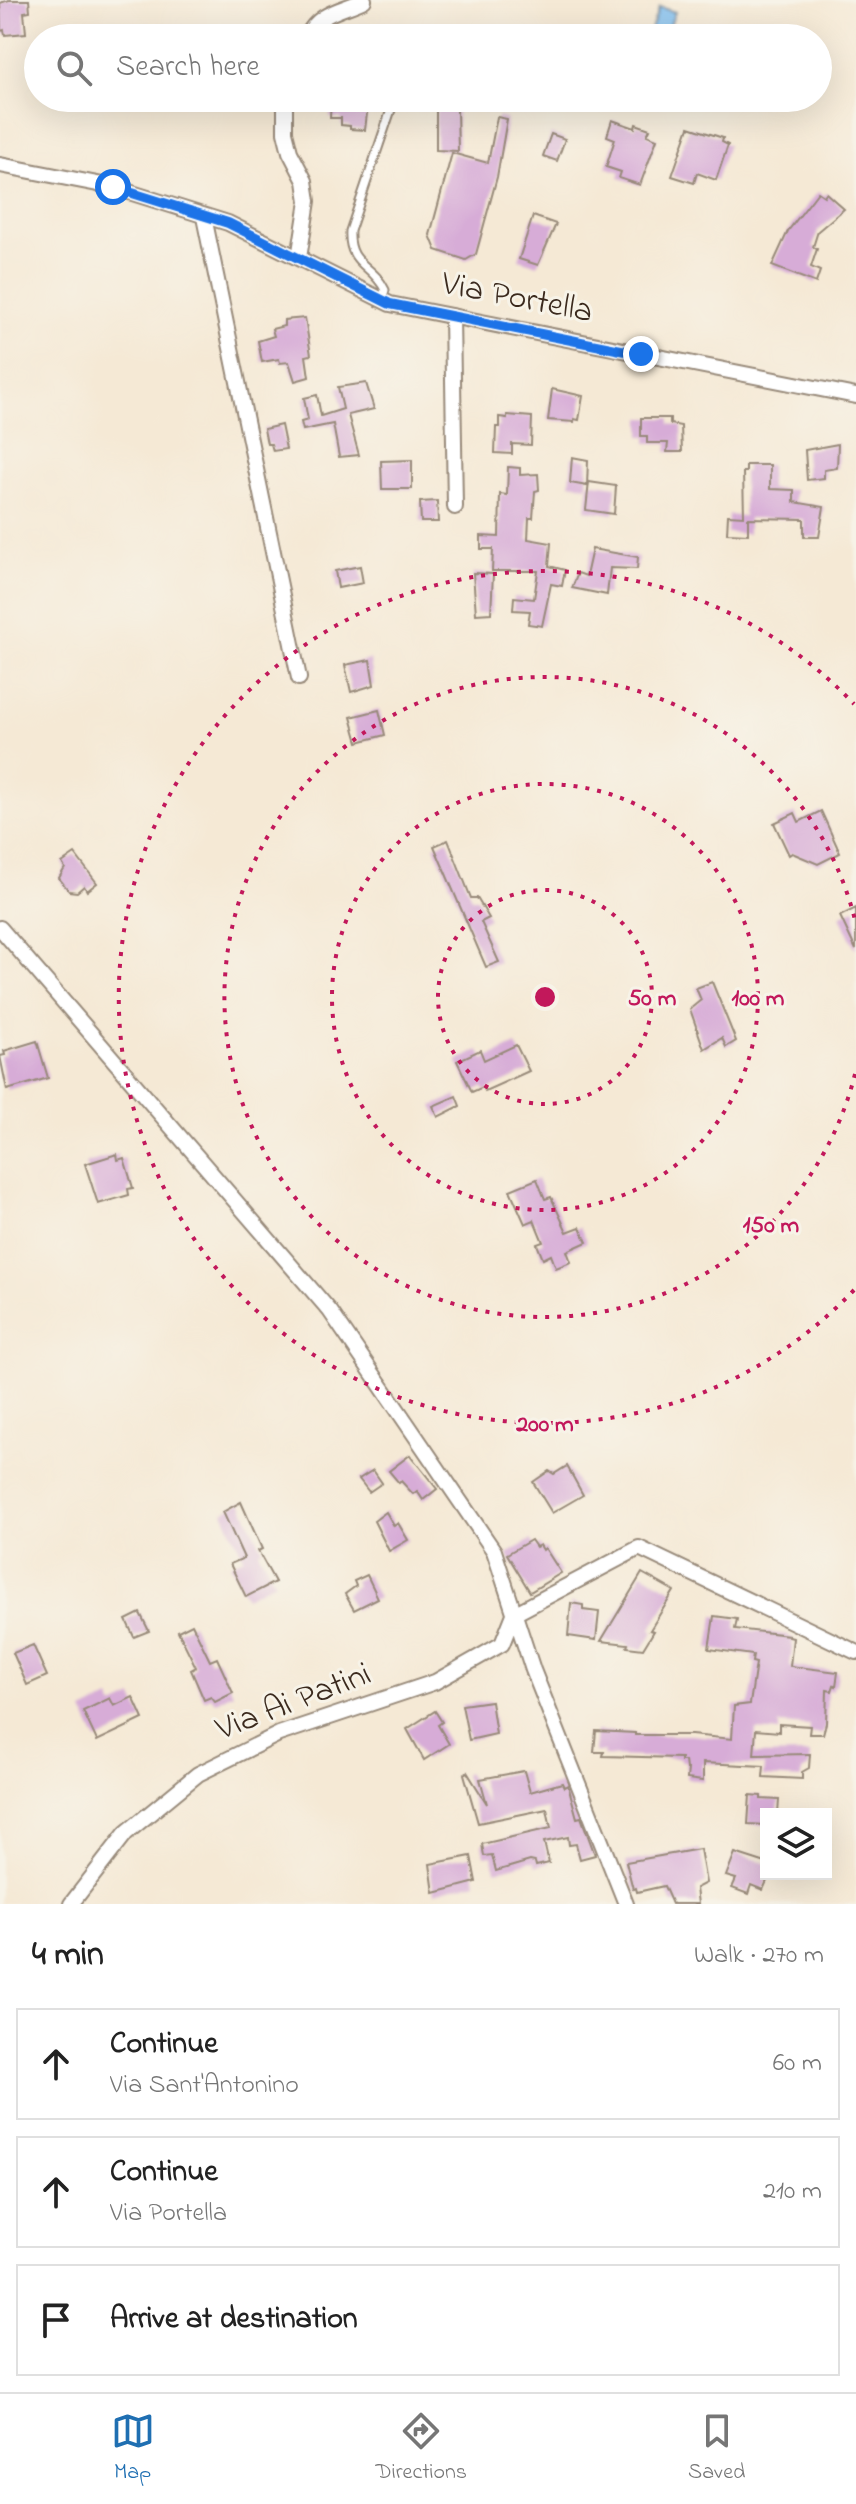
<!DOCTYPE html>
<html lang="en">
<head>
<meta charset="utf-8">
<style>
  body { margin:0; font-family:"Indie Flower",sans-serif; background:#f2f2f2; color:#222 }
  .controls { position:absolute; right:24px; bottom:24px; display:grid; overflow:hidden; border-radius:0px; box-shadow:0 8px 32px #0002 }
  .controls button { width:72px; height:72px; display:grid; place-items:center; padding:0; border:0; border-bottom:2px solid #e0e0e0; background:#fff; color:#222; font:40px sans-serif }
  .stop { position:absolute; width:24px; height:24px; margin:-18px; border:6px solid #1a73e8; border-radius:50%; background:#fff }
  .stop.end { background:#1a73e8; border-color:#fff; box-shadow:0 2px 8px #0008 }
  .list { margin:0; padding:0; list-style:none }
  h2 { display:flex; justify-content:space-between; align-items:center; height:104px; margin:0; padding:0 32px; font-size:34px }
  h2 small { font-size:26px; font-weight:400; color:#767676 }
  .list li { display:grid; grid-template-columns:52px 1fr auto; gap:24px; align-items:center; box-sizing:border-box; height:112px; margin:0 16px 16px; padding:0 16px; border:2px solid #e0e0e0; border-radius:0px }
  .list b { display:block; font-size:30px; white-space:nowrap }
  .list p { margin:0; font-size:26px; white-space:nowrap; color:#767676 }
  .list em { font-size:26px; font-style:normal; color:#767676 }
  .icon { flex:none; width:44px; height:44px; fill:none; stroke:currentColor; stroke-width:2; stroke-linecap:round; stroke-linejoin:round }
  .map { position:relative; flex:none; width:856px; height:1904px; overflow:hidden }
  .search { position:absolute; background:#fff; box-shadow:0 8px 32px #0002; left:24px; right:24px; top:24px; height:88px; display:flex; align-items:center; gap:20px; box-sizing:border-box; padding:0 28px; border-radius:44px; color:#767676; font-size:30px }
  .sheet { height:488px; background:#fff }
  nav { display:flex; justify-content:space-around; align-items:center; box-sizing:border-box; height:112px; border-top:2px solid #e0e0e0; background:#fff; font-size:22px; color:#767676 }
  nav a { display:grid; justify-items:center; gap:4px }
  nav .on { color:#1f6fb2 }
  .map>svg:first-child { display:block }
  .water { fill:#7cbdf1; stroke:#5c7488; stroke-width:2 }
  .building { fill:#d7acd7 }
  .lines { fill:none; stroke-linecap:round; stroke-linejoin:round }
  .service-casing { stroke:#988a7a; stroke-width:11 }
  .minor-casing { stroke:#988a7a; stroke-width:18 }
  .service { stroke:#fff; stroke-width:7 }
  .minor { stroke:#fff; stroke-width:14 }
  .route { stroke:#1a73e8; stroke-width:10 }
  .ring { fill:none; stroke:#c2185b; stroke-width:4; stroke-dasharray:4 8 }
  .labels { text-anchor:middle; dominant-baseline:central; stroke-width:6; stroke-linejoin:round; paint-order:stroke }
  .street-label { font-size:34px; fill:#3b2a1e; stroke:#f7f3e8 }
  .centre { fill:#c2185b; stroke:#f7f3e8; stroke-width:4 }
  .ring-label { font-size:24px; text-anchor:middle; font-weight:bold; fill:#c2185b; stroke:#f7f3e8; stroke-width:6; stroke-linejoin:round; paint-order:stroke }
</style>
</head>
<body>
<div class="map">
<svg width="856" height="1904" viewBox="0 0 856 1904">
  <rect width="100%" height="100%" fill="#f7f3e8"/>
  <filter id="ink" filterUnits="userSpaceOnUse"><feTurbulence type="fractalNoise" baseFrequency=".0125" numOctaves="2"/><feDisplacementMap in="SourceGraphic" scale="16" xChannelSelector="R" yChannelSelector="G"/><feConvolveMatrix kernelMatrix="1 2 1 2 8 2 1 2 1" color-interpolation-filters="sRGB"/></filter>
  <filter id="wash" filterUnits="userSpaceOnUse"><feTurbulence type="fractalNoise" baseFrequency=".006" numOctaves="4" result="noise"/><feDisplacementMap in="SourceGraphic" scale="32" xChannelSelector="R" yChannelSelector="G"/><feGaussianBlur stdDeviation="1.8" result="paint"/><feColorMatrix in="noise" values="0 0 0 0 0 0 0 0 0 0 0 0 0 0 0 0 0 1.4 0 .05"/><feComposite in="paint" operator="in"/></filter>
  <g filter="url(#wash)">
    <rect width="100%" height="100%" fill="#f5e9d5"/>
    <polygon class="water" points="659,7 675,12 665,38 652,36 643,38 646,31 650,32"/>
    <g id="blocks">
      <g class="building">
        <polygon points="9,0 29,0 30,11 24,12 26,33 5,35 4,30 1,31 0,3"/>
        <polygon points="331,98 359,98 358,104 368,105 365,130 350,129 350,126 341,125 341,118 330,118"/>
        <polygon points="436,108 457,109 458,151 436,150"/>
        <polygon points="497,117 507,119 497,177 476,254 466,260 436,250 430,235 452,153 488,163"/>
        <polygon points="612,120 635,128 636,124 650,129 647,135 657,139 640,185 619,178 621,172 606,167 615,139 607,136"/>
        <polygon points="689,127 723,138 722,142 728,145 716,180 697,173 694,183 672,176"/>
        <polygon points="551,134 565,139 557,161 543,156"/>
        <polygon points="818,192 824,196 826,193 844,209 818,231 813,247 817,249 811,267 820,271 816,283 772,266 788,231"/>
        <polygon points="533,216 556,224 538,265 519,259"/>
        <polygon points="305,318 311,355 306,356 309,377 295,381 289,362 280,363 279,359 262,362 258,341 274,336 272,329 284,326 284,320"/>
        <polygon points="366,383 374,409 348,415 359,455 339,457 333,424 303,430 301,422 308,420 304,398 317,395 321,416 343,409 338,387"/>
        <polygon points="552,389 583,396 579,420 574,419 574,422 548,420"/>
        <polygon points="507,415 532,417 531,445 512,444 512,454 495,453 496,427 499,427 499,417 507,418"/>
        <polygon points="641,418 670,418 670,424 681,426 682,452 667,452 668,443 647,443 647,436 641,436"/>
        <polygon points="281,425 286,449 273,451 271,444 267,444 264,429"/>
        <polygon points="838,444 837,468 824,470 824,478 807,480 805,450"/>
        <polygon points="572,457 588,460 587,486 570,483"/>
        <polygon points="412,460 412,489 382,489 381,461"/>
        <polygon points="746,465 770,465 770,489 794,490 794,502 824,507 819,537 804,537 804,519 748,518 748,534 727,533 728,515 744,516 743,472 746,472"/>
        <polygon points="508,467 520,468 520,475 538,474 539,490 535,491 533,518 529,518 528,539 551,543 549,566 565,570 562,586 551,584 542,626 528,624 530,611 513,610 514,597 534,599 538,571 492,571 493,549 481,549 481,536 499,537 500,494 507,495"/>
        <polygon points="589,482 616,486 614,514 586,510"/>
        <polygon points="437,501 438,522 421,522 420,502"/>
        <polygon points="592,549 638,557 637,569 610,568 607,595 572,588 578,573 586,576"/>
        <polygon points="360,566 363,583 338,588 335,571"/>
        <polygon points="473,573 493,574 491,613 476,614"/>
        <polygon points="370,660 374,685 351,692 345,665"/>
        <polygon points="379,710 385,735 358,742 351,717"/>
        <polygon points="821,811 840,853 818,864 792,853 789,855 774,823 795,813 799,822"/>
        <polygon points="448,840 471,898 477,898 489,918 481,922 499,962 486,967 434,846"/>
        <polygon points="75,854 97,883 87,891 84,886 77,892 69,891 59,878 65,868 62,863"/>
        <polygon points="856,908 856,950 840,916"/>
        <polygon points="712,982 736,1041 726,1047 722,1038 704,1049 690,1009 701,1000 696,988"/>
        <polygon points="37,1041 48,1078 7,1090 0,1056 5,1055 4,1051"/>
        <polygon points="516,1045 529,1071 485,1091 483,1087 472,1092 457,1061 480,1050 484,1060"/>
        <polygon points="456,1096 460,1106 438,1117 433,1106"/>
        <polygon points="117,1154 118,1160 124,1158 133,1188 128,1189 129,1195 98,1204 85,1164"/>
        <polygon points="537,1179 545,1199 551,1197 567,1232 580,1227 587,1242 567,1251 571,1262 556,1268 551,1255 543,1259 537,1244 543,1242 534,1220 525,1224 510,1190"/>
        <polygon points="410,1455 437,1489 423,1500 417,1491 413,1494 401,1481 399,1483 389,1471"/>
        <polygon points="567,1466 583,1495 552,1513 533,1482 549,1471 554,1474"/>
        <polygon points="373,1470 382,1483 369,1492 359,1479"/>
        <polygon points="241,1502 262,1549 258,1551 275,1582 246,1597 230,1564 244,1558 223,1512"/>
        <polygon points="386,1512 394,1526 398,1523 408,1540 389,1551 374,1521"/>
        <polygon points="531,1540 536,1547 540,1545 543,1550 545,1548 561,1573 530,1592 507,1554"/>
        <polygon points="642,1573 674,1591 650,1630 654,1631 643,1649 627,1647 628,1644 601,1641"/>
        <polygon points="367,1575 378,1598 354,1610 345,1594 356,1586 354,1581"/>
        <polygon points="571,1603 583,1605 583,1610 599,1612 596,1640 568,1636"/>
        <polygon points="140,1613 149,1631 134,1637 126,1620"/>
        <polygon points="714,1616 737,1619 735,1629 789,1635 789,1637 793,1638 790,1666 838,1672 836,1686 834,1685 832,1691 827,1690 826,1723 823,1734 809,1734 810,1726 779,1724 779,1732 756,1730 754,1755 810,1754 809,1768 802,1772 802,1779 763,1777 764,1766 703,1763 703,1781 687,1779 688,1769 686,1769 685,1761 681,1761 681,1758 603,1756 604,1752 594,1752 596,1731 635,1733 635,1735 691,1735 732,1739 734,1706 750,1704 756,1663 752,1662 753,1655 709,1649"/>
        <polygon points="192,1624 210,1661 217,1658 233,1693 215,1702 211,1697 204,1700 191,1670 196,1667 178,1631"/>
        <polygon points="33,1645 47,1676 27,1685 13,1653"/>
        <polygon points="133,1697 143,1719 97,1741 83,1711 110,1698 114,1706"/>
        <polygon points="491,1701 496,1734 469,1740 462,1705"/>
        <polygon points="435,1711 442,1722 438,1725 449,1744 424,1760 407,1729"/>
        <polygon points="524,1771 530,1792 562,1783 564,1787 568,1785 577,1818 581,1817 595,1855 580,1859 576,1844 569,1845 568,1837 544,1842 549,1863 536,1866 535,1862 530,1861 496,1871 492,1855 484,1856 482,1844 551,1828 547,1809 478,1823 464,1774 467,1772 487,1804 480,1779"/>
        <polygon points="750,1795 761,1796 761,1799 779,1800 778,1814 766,1814 766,1825 748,1824"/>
        <polygon points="700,1849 706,1883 696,1888 698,1904 672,1904 664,1886 637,1892 636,1888 633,1889 626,1862"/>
        <polygon points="735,1853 766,1863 766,1874 770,1874 763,1890 751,1885 748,1894 732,1888 736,1879 726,1876"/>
        <polygon points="471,1856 476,1882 434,1893 430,1864"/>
      </g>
    </g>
  </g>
  <g filter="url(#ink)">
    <use href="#blocks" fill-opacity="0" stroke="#988a7a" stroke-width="2"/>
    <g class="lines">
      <defs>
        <path id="service" d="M382 300 385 290C373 264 348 266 350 231L395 98"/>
        <g id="minor">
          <path d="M306 38C319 11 342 11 364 0"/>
          <polyline points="285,98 285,132 290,152 305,181 308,201 299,258"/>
          <polyline points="0,165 113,187 228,223 390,304 856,396"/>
          <polyline points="204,217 299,678"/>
          <polyline points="452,316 455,507"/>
          <polyline points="0,928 330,1311 494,1551 533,1670 626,1904"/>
          <polyline points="71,1904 126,1833 198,1774 279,1734 435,1682 502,1644 514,1614 639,1548 856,1652"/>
        </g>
      </defs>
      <use href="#service" class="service-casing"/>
      <use href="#minor" class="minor-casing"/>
      <use href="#service" class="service"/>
      <use href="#minor" class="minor"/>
    </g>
  </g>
  <g class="lines" filter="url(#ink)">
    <polyline class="route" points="113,187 228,223 390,304 641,354"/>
  </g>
  <g class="ring">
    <circle cx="545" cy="997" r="107"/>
    <circle cx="545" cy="997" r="213"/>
    <path d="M855 1074A320 320 0 1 1 855 920"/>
    <path d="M854 1290A426 426 0 1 1 854 704"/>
  </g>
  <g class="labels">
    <g class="street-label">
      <text transform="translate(517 299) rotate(11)">Via Portella</text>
      <text transform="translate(294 1703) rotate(-21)">Via Ai Patini</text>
    </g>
  </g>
  <circle cx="545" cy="997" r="12" class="centre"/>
  <g class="ring-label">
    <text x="652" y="1005">50 m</text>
    <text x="758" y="1005">100 m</text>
    <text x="771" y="1232">150 m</text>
    <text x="545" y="1431">200 m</text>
  </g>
</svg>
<div class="controls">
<button><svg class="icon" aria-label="layers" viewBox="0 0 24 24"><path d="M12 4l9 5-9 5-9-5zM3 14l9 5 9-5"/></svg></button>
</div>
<div class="stop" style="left:113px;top:187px"></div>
<div class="stop end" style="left:641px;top:354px"></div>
<div class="search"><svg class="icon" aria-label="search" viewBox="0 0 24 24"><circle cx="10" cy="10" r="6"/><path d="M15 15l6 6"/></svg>Search here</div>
</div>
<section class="sheet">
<h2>4 min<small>Walk · 270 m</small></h2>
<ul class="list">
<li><svg class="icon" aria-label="ahead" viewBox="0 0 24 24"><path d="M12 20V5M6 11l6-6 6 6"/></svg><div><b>Continue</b><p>Via Sant'Antonino</p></div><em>60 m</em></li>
<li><svg class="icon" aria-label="ahead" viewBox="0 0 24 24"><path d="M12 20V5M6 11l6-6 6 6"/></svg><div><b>Continue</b><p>Via Portella</p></div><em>210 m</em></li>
<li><svg class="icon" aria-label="arrive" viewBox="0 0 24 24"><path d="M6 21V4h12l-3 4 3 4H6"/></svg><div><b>Arrive at destination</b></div></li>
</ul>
</section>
<nav>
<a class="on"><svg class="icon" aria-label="map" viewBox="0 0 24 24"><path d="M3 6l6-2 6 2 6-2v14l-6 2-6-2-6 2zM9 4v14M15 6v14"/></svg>Map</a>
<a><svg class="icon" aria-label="directions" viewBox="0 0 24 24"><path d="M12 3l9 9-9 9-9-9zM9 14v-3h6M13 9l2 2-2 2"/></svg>Directions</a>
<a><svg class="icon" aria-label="saved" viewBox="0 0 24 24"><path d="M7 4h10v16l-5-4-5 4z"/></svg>Saved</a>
</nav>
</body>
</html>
